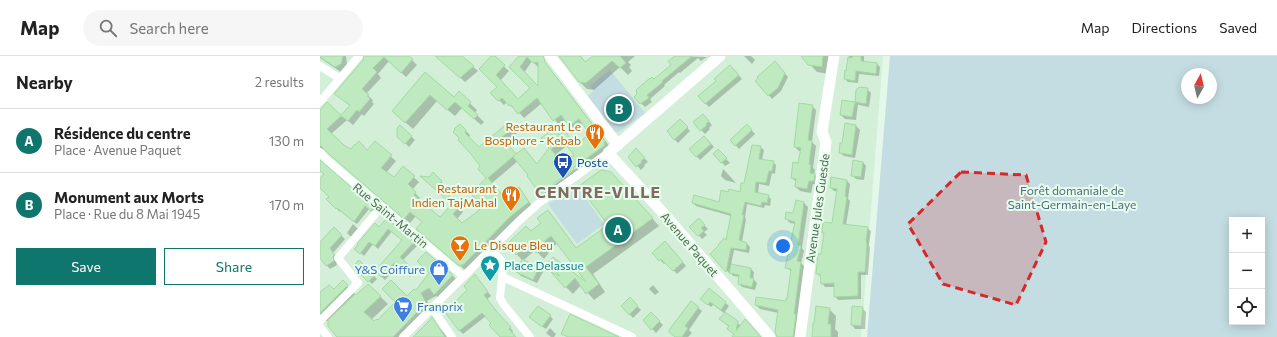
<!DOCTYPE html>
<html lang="en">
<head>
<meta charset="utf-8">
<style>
  body { margin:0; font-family:Commissioner,sans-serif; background:#f6f6f6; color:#222 }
  .controls { position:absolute; right:12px; bottom:12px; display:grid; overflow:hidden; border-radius:0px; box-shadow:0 2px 10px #0003 }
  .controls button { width:36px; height:36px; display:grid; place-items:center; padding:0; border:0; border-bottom:1px solid #e0e0e0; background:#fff; color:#222; font:20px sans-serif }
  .compass { position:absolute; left:861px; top:12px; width:36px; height:36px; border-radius:50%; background:#fff; box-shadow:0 2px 10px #0003; rotate:8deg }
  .you { position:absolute; left:463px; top:190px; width:14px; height:14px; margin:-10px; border:3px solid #fff; border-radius:50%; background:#1a73e8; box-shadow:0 0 0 6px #1a73e833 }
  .badge { display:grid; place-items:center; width:26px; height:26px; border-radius:50%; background:#0f766e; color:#fff; font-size:13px; font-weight:700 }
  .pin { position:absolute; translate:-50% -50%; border:2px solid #fff; box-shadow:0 1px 4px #0006 }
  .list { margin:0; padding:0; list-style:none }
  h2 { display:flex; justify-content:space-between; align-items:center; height:52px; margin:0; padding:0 16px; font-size:17px }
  h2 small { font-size:13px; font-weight:400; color:#767676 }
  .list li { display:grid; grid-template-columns:26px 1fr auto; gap:12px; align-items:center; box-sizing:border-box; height:64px; padding:0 16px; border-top:1px solid #e0e0e0 }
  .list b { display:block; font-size:15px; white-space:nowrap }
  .list p { margin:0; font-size:13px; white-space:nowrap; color:#767676 }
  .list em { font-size:13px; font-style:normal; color:#767676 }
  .actions { display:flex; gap:8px; padding:12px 16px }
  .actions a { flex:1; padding:9px 0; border:1px solid #0f766e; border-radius:0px; text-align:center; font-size:14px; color:#0f766e }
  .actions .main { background:#0f766e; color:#fff }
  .icon { flex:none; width:22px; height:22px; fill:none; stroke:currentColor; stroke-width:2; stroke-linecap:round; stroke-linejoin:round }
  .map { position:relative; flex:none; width:957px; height:281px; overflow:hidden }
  header { display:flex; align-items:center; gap:24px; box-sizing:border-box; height:56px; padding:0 20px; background:#fff; border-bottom:1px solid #e0e0e0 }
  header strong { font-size:19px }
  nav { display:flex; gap:22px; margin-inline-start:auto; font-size:14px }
  .search { width:280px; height:36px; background:#f6f6f6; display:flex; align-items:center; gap:10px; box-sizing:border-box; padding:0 14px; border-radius:22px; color:#767676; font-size:15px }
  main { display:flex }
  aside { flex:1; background:#fff }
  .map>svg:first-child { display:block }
  .residential { fill:#d3efd8 }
  .green { fill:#c4dde3; fill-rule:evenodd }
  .shadow { fill:#0003; fill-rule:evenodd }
  .building { fill:#bfeac0; stroke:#a1daa2; fill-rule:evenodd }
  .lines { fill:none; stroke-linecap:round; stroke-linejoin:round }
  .minor { stroke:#fff; stroke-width:8 }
  .tertiary { stroke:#fff; stroke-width:11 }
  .marked { fill:#d62828; fill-opacity:0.2; stroke:#d62828; stroke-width:3; stroke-dasharray:8 5; stroke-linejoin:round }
  .labels { text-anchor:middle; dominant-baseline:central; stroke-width:4; stroke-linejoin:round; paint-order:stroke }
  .food-label { font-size:12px; fill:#c56008; stroke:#e8fced; text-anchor:end }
  .transit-label { font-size:12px; fill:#164399; stroke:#e8fced; text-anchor:start }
  .park-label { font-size:12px; fill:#4d6c7c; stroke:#e8fced }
  .street-label { font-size:12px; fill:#4d6d4d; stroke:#e8fced }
  .culture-label { font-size:12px; fill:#0d838f; stroke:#e8fced; text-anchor:start }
  .shop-label { font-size:12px; fill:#366cbe; stroke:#e8fced; text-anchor:end }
  .district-label { font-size:16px; font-weight:bold; letter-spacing:1px; fill:#826a60; stroke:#e8fced }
</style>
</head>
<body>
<header>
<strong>Map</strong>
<div class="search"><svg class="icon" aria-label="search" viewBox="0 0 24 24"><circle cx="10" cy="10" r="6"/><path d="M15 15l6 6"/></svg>Search here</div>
<nav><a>Map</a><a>Directions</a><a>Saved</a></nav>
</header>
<main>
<aside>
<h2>Nearby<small>2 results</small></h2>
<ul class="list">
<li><span class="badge">A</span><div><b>Résidence du centre</b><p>Place · Avenue Paquet</p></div><em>130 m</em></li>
<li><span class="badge">B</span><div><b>Monument aux Morts</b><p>Place · Rue du 8 Mai 1945</p></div><em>170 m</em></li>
</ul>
<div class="actions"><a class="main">Save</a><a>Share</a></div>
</aside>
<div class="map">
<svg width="957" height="281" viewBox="0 0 957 281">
  <rect width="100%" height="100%" fill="#e3f8e8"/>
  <polygon class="residential" points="0,0 563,0 541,281 0,281"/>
  <g class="green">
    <path d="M570 0H957V281H547ZM867 18H891V42H867ZM912 164H942V266H912Z"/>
    <polygon points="290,14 325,57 299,76 295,76 268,40 274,34 270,30"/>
    <polygon points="256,129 284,168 257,188 228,148"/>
  </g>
  <g class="shadow">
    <polygon points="0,0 26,0 27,9 21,16 0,2"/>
    <path d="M45 0H88L97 9 86 21 69 5 58 18 61 22 46 38 53 44 52 46 54 48 44 60 42 58 33 69 27 64 11 78 24 90 32 94 47 95 55 87 76 105 66 117 74 122 83 111 99 126 92 134 100 142 98 144 120 162 134 147 143 156 137 163 142 168 157 156 163 149 167 122 140 69 150 79 149 82 159 92 189 68 197 77 186 87 197 99 217 109 231 92 235 74 240 79 245 76 255 89 272 78 263 67 255 74 246 64 239 69 222 47 204 62 196 53 195 54 187 46 184 49 172 37 178 31 172 0 189 15 180 25 198 44 212 32 190 11 201 0H218L223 4 290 91 226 142 222 138 259 110 257 109 220 136 210 119 198 105 172 127 186 143 199 132 213 151 148 213H144L102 177 103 166 96 160 90 167 16 104 4 92 0 96V60L7 48 21 61 30 50 21 42 44 4ZM212 5 219 12V32L204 17ZM248 89 255 99 243 108 235 99Z"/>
    <polygon points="116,0 140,0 158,15 145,26"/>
    <polygon points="240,0 261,0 266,7 275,0 315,0 308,6 311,9 309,11 312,15 308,19 300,11 274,34 267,33 260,26"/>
    <polygon points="356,0 387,1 381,5 378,2 360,17 359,16 344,29 345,30 330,43 332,46 325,51 315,41 352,9"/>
    <polygon points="424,0 431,0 435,4 432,8"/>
    <polygon points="482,0 513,0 509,18 497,16"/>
    <polygon points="529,0 544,0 544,7 557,8 560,11 559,20 539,18 538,27 528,26 525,23 527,16"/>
    <polygon points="458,10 468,21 461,35 452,43 436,25"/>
    <polygon points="414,14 422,23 389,51 379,41 397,25"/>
    <polygon points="105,18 134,43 139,37 157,54 155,57 164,66 161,69 142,52 135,60 117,45 93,73 79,61"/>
    <polygon points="547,33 551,37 549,51 539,49 538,48 536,64 525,63 521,59 534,47 535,48 537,35"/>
    <polygon points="492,50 496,54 492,86 496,90 493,112 495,114 494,118 498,123 498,129 493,128 491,137 480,135 476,131 476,126 472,122 479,108 481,95 479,95 475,91"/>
    <polygon points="383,59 392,69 389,72 390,73 385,78 374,67"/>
    <polygon points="364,68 370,75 358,87 354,83"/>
    <polygon points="526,68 536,70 540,74 535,102 524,100 520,97 523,88"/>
    <polygon points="427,69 435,78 419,93 411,84"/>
    <polygon points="80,70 95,84 89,91 78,80"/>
    <polygon points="388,84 394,91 380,104 370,93"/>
    <polygon points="440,91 444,94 442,104 453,106 456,109 455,118 452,117 449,130 439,128 438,138 448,140 451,143 450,150 445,149 444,152 427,148 425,162 426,163 422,186 427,188 430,191 429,197 414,194 411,209 431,213 434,216 433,223 437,227 435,234 422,231 419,228 420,221 413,220 410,216 410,218 391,198 407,186 411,160 376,150 373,147 400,147 409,137 420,137 425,128"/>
    <polygon points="398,95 410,107 405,110 394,98"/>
    <polygon points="320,97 328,106 324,109 325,110 321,114 309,101"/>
    <polygon points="543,106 546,110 544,124 536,123 532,119"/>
    <polygon points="0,113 53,152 56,155 55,157 49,153 37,168 20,155 20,156 7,143 10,141 0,131 0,123 5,118"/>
    <polygon points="403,113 406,116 416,127 405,124 401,120"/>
    <polygon points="113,118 125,129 121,133 132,144 130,146 103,121 109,122"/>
    <polygon points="298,124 339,170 273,218 285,236 274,244 261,229 253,238 246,231 235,219 244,223 228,207 270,229 238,187 227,195 229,197 224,203 215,194 203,205 219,212 223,216 217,227 201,220 197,216 202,204 188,189 212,176 223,167 228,155 234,162 257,193 289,169"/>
    <polygon points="526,124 530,128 528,143 530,145 526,169 547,172 551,175 549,189 550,192 548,219 541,219 541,243 518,244 515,240 515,231 505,231 502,227 501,221 497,217 502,199 505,178 503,176 513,168 518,136 514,135 511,132"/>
    <polygon points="484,147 488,151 482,192 484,195 481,207 485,211 477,281 461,281 459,257 440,253 436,249 467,246 472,216 466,211 475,168 470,167 466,163 474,159"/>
    <polygon points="67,163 97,190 82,205 94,216 90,221 78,209 65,224 56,215 83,184 72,175 58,193 53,188 44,200 36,193 59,172"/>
    <polygon points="379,164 388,173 384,176 387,179 382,183 371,171"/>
    <polygon points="33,168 38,173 31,181 27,177"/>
    <polygon points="14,173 25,183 13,197 17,202 16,205 17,209 10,213 0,201 0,185 1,186"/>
    <polygon points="349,190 366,210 357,218 346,206 344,208 334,197"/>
    <polygon points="39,205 57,223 52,228 34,210"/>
    <polygon points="111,217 131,218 139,226 122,245 116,240 107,245 113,254 87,281 18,281 9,265 6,265 0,258 0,237 14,234 23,226 37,240 48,229 68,248 51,264 54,267 96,235"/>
    <polygon points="155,219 171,240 167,243 180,260 193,275 192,277 195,281 181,281 173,267 166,260 143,278 139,274 148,234"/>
    <polygon points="333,229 339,236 335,239 329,233"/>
    <polygon points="389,233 409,250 404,257 393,249 391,251 385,246"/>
    <polygon points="310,243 321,254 313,262 302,250"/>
    <polygon points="371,246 382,255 369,274 372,277 368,281 355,281"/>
    <polygon points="542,252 546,256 545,273 535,273 532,269"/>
    <polygon points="509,253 516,260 515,273 518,276 518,281 493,281"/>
    <polygon points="331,258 343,269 336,277 324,264"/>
    <polygon points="230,260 233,263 226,273 214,265"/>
    <polygon points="112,263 127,281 94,281"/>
    <polygon points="400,263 417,266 421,270 441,281 413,281 415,279 409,271"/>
    <polygon points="230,272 236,278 234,281 231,281 226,277"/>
  </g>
  <g class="building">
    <polygon points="0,0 23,0 21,8 15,11 0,1"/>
    <path d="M44 0H89L93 3 81 17 64 1 53 12 57 16 42 33 49 39 47 40 50 43 39 56 37 54 28 65 21 60 7 73 25 90 31 93 35 88V89L39 85 47 94 55 85 72 99 61 112 74 121 83 110 95 120 88 128 96 136 94 139 120 161 134 146 139 151 133 158 142 167 157 156 162 150 151 138 166 122 158 113 160 110 151 98 138 84 139 82 133 76 135 74 134 73 140 68 146 74 145 77 159 91 189 66 193 72 182 81 196 98 204 92 217 108 229 92 221 82 235 72 239 79 245 75 255 89 270 78 259 63 249 70 241 59 233 65 217 42 198 58 191 49 189 50 182 42 178 45 170 37 177 31 159 13 171 0H175L185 9 176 19 198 43 210 32 189 11 199 0H223L225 5H224L285 85 284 90 253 112 254 113 220 138 207 120 208 119 193 101 195 99 168 122 185 142 199 131 209 146 191 160 143 209H138L96 173 102 166 90 156 84 163 10 99 0 89V54L7 46 21 59 30 49 14 38 43 4ZM207 1 213 7 218 6V30L200 11ZM243 85 254 99 242 107 231 93Z"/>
    <polygon points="115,0 142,0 154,10 140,22"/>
    <polygon points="239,0 260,0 265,6 273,0 300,0 306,7 300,12 292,5 266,27 259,26"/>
    <polygon points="355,0 372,0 342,25 343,26 327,39 329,42 320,48 314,41 317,38 316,37 317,36 316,34 330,22 330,23 332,21 334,23 351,9 348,5"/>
    <polygon points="481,0 503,0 502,11 488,9"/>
    <polygon points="533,0 541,0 541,5 557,7 556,18 536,15 535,25 524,23 525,14 526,15 528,1 532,2"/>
    <polygon points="455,5 465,17 458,32 448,40 435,25 438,22 437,21"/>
    <polygon points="410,9 419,19 385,48 378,40 396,25 394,23"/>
    <polygon points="105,16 134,41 139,35 151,46 148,50 158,59 154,63 135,46 127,54 110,39 85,67 72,55"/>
    <polygon points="539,31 548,32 546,48 535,46 536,34"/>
    <polygon points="522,44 535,46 532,61 520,59"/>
    <polygon points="479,47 493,49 488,84 492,85 489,108 491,109 490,117 495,118 494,125 489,125 487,133 475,131 476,123 471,122 473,106 478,107 481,92 474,91"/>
    <polygon points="383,58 389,65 386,68 387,69 380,75 373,66"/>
    <polygon points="360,63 368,71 354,84 347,75"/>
    <polygon points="525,67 536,69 532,99 519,97 520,87 522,87"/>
    <polygon points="427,68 432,74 415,90 410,84"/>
    <polygon points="80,69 92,80 85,88 77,81 77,72"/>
    <polygon points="384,80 391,88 376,101 369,93"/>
    <polygon points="432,89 441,90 439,103 454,105 452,115 449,115 446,127 436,126 435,136 449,139 447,147 442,146 441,150 425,146 422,159 424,159 419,184 427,187 426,194 411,192 406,216 390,198 399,189 398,189 404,182 406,184 411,158 372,147 374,139 399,146 401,134 408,136 409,133 420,136 421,127 424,127"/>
    <polygon points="316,92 325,102 321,105 322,106 316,111 308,101"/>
    <polygon points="398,93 407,102 401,107 393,98"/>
    <polygon points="0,104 54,151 51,155 45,150 34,166 17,152 16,153 6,143 9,141 0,132 0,122 4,118 0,115"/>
    <polygon points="533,104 543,106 541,121 531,120"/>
    <polygon points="281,114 291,116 333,162 266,211 279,228 266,238 255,222 245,232 231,216 240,220 227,207 233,201 266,226 231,180 221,188 223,190 216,197 207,188 196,199 186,189 206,170 211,175 221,167 217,162 228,154 256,192 288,169 259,130"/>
    <polygon points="113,116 122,125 119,128 130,139 126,143 100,120 109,121"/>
    <polygon points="511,121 527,124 525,140 527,141 523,168 548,171 546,184 547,188 545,216 538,216 538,240 514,241 514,227 501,228 500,218 496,218 498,198 501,198 504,177 502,177 503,166 512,167 517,133 510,132"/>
    <polygon points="476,144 484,146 478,189 481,190 477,205 481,206 474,258 476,258 473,281 457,281 455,276 458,254 435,249 436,241 466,245 466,242 467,243 471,213 465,212 475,166 465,163 466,156 473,157"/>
    <polygon points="67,162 94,186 80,201 92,212 86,218 74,207 61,221 55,215 82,184 68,173 55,190 49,186 40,198 34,193 38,189 37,188 55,167 59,171"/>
    <polygon points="379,162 385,169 381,172 384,175 378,180 369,171"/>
    <polygon points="14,171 22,179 10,192 14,198 13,201 14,205 6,210 0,202 0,186"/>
    <polygon points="345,185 363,206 353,215 341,203 339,205 332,197"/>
    <polygon points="106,196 132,218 132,220 114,239 109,232 101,237 106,247 73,281 17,281 8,270 8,264 35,238 36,239 48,228 61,240 44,256 54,265 57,263 58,264 75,246 62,233 71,224 87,240 94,233 96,234 109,217 97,205"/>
    <polygon points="202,203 219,211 213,224 196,216"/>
    <polygon points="39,204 54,220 48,226 33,210"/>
    <polygon points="411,208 431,212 430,222 434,222 432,231 418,228 419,219 409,217"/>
    <polygon points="155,218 168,236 164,239 177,256 191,271 189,273 196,281 180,281 169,269 171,267 162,257 139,275 125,256 147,234 144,230"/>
    <polygon points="23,224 28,229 0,257 0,236 9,229 14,233"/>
    <polygon points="389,232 406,246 401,254 390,246 388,249 380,243"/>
    <polygon points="310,241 318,250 309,259 301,250"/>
    <polygon points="371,245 379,251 365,270 368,272 362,281 355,281 349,276 349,274"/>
    <polygon points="218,250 231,259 222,271 209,261"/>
    <polygon points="496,250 510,252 508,268 511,268 511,281 492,281 493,267 494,267"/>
    <polygon points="532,250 543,251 541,270 531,269"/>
    <polygon points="331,256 340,265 331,274 323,264"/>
    <polygon points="405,256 418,265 416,275 425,263 441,281 412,281 414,278 407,273 409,270 399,263"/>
    <polygon points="250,258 299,281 248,281 241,278"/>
    <polygon points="112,261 125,281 93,281 108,266"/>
  </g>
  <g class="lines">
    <g class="minor">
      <polyline points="0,10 19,22"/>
      <polyline points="0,46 39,0"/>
      <polyline points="0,96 6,103 143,220"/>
      <polyline points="171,194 181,204 183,210 180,242 184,249 210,281"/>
      <polyline points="183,221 312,281"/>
      <polyline points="112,252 132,281"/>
      <polyline points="0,265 38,227 18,202 61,151"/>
      <polyline points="0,271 8,281"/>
      <polyline points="83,281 200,164 219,147 288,97"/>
    </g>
    <g class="tertiary">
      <polyline points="230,0 298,89"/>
      <polyline points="400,0 288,97 346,160 450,281"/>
      <polyline points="480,281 506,86 502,76 514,0"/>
    </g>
  </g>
  <path class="marked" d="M641 116 706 119 726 186 696 249 623 228 588 168Z"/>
  <defs>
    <symbol id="restaurant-pin" viewBox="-11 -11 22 30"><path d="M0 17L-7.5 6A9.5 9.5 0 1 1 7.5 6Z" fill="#e8710a" stroke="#e8fced"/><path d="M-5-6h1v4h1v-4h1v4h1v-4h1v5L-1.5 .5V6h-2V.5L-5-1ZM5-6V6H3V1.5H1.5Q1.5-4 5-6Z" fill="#fff"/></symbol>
    <symbol id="bus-pin" viewBox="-11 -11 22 30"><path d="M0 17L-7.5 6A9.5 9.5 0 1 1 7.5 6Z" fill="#1a4fb4" stroke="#e8fced"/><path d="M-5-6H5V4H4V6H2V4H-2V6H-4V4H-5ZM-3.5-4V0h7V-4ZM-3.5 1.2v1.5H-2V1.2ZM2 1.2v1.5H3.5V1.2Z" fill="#fff"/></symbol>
    <symbol id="bar-pin" viewBox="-11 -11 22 30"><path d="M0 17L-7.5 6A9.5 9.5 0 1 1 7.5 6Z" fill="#e8710a" stroke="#e8fced"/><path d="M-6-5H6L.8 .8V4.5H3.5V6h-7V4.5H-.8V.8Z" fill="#fff"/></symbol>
    <symbol id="sight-pin" viewBox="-11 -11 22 30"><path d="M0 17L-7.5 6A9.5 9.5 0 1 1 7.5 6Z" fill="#0f9aa8" stroke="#e8fced"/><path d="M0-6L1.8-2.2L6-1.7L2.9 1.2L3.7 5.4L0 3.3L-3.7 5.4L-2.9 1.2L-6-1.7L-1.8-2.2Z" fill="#fff"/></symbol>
    <symbol id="shop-pin" viewBox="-11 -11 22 30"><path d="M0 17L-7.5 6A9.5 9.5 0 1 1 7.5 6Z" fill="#3f7fe0" stroke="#e8fced"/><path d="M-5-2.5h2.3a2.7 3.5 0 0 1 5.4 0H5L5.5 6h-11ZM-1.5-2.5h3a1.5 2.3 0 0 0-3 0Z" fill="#fff"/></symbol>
    <symbol id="supermarket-pin" viewBox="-11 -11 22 30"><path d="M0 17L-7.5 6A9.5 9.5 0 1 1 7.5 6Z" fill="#3f7fe0" stroke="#e8fced"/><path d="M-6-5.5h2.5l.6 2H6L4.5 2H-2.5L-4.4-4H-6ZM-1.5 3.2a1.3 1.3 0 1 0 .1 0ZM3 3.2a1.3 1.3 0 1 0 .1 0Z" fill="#fff"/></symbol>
  </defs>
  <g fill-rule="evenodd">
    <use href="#restaurant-pin" x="264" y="66" width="22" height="30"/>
    <use href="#bus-pin" x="232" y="95" width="22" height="30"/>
    <use href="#restaurant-pin" x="180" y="128" width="22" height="30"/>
    <use href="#bar-pin" x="129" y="178" width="22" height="30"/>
    <use href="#sight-pin" x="159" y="198" width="22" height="30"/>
    <use href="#shop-pin" x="108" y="202" width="22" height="30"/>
    <use href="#supermarket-pin" x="72" y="239" width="22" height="30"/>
  </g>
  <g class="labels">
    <g class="food-label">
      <text x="261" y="70">Restaurant Le<tspan x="261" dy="14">Bosphore - Kebab</tspan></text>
      <text x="177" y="132">Restaurant<tspan x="177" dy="14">Indien TajMahal</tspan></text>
      <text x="154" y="189" text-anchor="start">Le Disque Bleu</text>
    </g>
    <g class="transit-label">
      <text x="257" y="106">Poste</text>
    </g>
    <g class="park-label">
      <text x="752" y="134">Forêt domaniale de<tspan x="752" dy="14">Saint-Germain-en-Laye</tspan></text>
    </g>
    <g class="street-label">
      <text transform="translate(497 152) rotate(-82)">Avenue Jules Guesde</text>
      <text transform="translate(71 159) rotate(40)">Rue Saint-Martin</text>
      <text transform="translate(370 188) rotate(49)">Avenue Paquet</text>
    </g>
    <g class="culture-label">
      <text x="184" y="209">Place Delassue</text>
    </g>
    <g class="shop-label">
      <text x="105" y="213">Y&amp;S Coiffure</text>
      <text x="97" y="250" text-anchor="start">Franprix</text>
    </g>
    <g class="district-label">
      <text x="278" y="135">CENTRE-VILLE</text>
    </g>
  </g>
</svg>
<div class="controls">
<button>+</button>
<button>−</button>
<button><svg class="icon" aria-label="locate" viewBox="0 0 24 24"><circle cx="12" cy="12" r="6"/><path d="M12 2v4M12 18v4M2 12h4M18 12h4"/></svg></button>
</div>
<svg class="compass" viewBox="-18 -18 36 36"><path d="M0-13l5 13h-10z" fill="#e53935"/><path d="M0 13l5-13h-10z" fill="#767676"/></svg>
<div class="you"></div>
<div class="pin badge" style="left:298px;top:174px">A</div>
<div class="pin badge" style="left:299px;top:53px">B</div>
</div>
</main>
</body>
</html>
